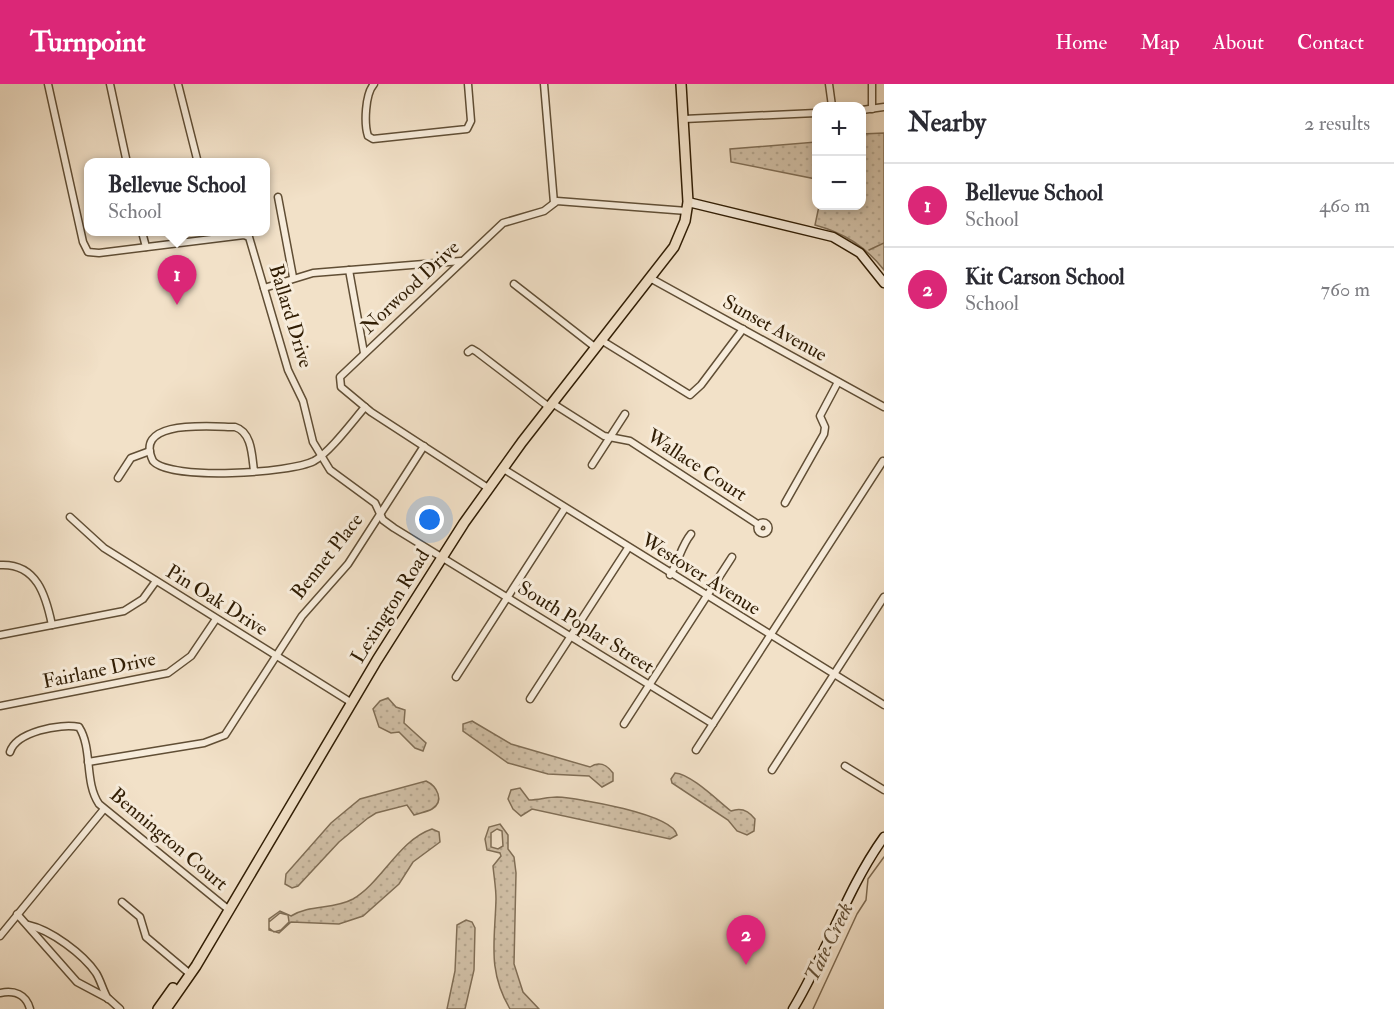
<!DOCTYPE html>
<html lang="en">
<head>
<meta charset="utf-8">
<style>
  body { margin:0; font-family:"IM FELL Double Pica",serif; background:#f2f2f3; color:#2b2b33 }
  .controls { position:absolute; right:18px; top:18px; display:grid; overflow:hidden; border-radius:12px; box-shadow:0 3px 9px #0003 }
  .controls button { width:54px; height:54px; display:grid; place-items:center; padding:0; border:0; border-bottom:2px solid #e1e1e2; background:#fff; color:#2b2b33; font:30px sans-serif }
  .you { position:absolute; left:430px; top:436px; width:21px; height:21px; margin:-15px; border:4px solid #fff; border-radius:50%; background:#1a73e8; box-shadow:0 0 0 9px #1a73e833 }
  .badge { display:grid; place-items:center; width:39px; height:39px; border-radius:50%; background:#db2777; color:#fff; font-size:20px; font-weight:700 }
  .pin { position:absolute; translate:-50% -50px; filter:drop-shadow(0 2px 3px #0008) }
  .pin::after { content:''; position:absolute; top:32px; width:21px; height:18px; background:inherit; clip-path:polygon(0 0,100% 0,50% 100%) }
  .popup { position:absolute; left:84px; top:74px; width:186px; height:78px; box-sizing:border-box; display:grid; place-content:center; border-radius:12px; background:#fff; filter:drop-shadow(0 2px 4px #0005); font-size:20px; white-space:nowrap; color:#7c7c81 }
  .popup b { font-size:22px; color:#2b2b33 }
  .popup::after { content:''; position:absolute; left:50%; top:100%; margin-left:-12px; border:12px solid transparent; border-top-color:#fff }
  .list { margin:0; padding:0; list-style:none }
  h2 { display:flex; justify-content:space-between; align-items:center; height:78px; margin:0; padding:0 24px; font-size:26px }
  h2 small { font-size:20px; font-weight:400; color:#7c7c81 }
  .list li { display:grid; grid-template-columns:39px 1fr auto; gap:18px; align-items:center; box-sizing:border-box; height:84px; padding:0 24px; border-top:2px solid #e1e1e2 }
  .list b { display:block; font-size:22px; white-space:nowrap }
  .list p { margin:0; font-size:20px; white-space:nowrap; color:#7c7c81 }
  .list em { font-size:20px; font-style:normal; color:#7c7c81 }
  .map { position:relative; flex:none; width:884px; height:925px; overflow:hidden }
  header { display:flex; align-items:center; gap:36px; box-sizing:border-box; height:84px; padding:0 30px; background:#db2777; color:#fff }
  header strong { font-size:28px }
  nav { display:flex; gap:33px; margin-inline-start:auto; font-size:21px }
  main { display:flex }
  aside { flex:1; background:#fff }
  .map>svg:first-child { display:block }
  .green { fill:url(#green-dots); stroke:#806e56; stroke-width:1.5; fill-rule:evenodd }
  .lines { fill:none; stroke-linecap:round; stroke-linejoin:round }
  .stream { stroke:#7d6a51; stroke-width:1.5 }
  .minor-casing { stroke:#604e35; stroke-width:9 }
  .secondary-casing { stroke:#301d04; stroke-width:11 }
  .primary-casing { stroke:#301d04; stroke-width:12 }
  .minor { stroke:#f7ecdb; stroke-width:6 }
  .secondary { stroke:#f7ecdb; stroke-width:8 }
  .primary { stroke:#f2e1c8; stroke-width:9 }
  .labels { text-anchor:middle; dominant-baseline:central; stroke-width:6; stroke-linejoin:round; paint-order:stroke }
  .street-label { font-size:20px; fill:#301d04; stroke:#f7ecdb }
  .water-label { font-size:21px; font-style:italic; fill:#635138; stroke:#f7ecdb }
</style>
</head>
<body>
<header>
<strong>Turnpoint</strong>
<nav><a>Home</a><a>Map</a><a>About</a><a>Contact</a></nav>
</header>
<main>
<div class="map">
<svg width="884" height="925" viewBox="0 0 884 925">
  <defs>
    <pattern id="green-dots" width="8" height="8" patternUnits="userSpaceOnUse" patternTransform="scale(1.5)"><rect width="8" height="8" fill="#d1c0a7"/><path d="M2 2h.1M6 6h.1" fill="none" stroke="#b4a58e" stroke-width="1.8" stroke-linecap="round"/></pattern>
  </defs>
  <rect width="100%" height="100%" fill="#f2e1c8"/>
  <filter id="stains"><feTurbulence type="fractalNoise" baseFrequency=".00333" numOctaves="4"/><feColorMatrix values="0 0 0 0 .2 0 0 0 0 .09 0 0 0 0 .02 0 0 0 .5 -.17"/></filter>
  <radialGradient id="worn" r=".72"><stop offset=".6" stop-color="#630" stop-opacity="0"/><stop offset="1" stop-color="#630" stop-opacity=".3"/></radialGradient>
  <g class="green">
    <path d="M884 49V186C865 162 844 149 815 141L819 122H862V50Z"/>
    <polygon points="816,58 816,95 731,78 730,65"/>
    <polygon points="388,614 396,623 405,626 404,639 426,659 423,667 415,664 399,648 391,649 379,643 373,625 380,617"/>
    <path d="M472 637 511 660 590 683C599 677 606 680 613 689V697L602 703 589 692 548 690 508 679 463 647V640Z"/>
    <path d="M675 689C691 690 718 717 731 727 741 723 749 727 755 735L754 747 747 751 737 747 728 736 672 699 671 695Z"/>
    <path d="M426 697C437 702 445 717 432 725 427 728 419 729 414 731L407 721 376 729 368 734 339 758 298 802 292 804 285 800 286 790 331 739 360 715Z"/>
    <path d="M520 704 529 716C539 716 547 713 557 713 578 714 673 730 677 751L670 755 532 725 521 732 513 725 508 715 511 706Z"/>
    <path d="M500 740 508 751V765L514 773 516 789 514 880 523 908 539 925H510C487 886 495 857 496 815 496 804 494 793 493 782L501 772 500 769 487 766 485 755 489 743ZM497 745 502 747 503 762 498 765 491 763V749Z"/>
    <path d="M432 745 439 748 440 758 413 778 399 800 363 832 339 840 291 838 279 849 269 846V835L280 827 291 832C310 820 333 826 353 815 382 798 399 756 432 745ZM280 829 288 831 289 838 281 846 274 848 269 844V838Z"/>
    <polygon points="466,836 472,838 475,844 474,886 465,925 447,925 455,887 457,841"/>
  </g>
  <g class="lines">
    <g class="stream">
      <polyline points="869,166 884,159"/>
      <polyline points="813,925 857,830 866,816 868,795 884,773"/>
    </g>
    <defs>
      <g id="minor">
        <polyline points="48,0 83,158 88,168 99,169 244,151 249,153 288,286 303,317 313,358 330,386 375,419 383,436 394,444 713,640"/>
        <polyline points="110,0 127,79"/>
        <polyline points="178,0 198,79"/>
        <path d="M374 0C365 10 364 40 368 52L373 55 467 45 471 37 468 0"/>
        <polyline points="544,0 554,119"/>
        <polyline points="829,0 832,22"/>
        <polyline points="872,0 872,25"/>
        <polyline points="862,26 884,23"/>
        <polyline points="684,35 816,29"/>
        <polyline points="278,113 293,193"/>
        <polyline points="142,148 146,163"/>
        <polyline points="349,186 364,269"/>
        <polyline points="650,194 884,323"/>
        <polyline points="514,200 596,264"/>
        <polyline points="264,204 313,189 461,177"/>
        <polyline points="601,256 690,311 701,301 743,245"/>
        <polyline points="468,268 472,265 477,268 549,323"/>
        <polyline points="552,319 604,352 630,357 759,441"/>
        <polyline points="592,381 625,330"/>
        <polyline points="502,384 884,621"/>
        <path d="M254 387C252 372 252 348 235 343 213 343 132 334 153 377 171 397 291 389 314 377 330 368 352 338 365 323"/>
        <polyline points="118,394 131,374 150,367"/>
        <polyline points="488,404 371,328 341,303 340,293 503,139 544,127 557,117 687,127"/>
        <polyline points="785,419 824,350 825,343 820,332 838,298"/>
        <polyline points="70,433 104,464 352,619"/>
        <circle cx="763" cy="444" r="5.5"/>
        <path d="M0 481C37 479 46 512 52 541"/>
        <path d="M670 491C679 477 681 462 691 450"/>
        <polyline points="0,551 124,527 143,515 156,497"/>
        <polyline points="456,593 565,424"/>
        <polyline points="530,615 628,464"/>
        <polyline points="0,622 168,589 191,572 216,535"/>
        <polyline points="624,640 732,473"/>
        <polyline points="696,666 883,377"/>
        <path d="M10 668C16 648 60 639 79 643 93 665 84 698 99 720L229 826"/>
        <polyline points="88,678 204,659 225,651 302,532 348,480 424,362"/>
        <polyline points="845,682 884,706"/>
        <polyline points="772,686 884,513"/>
        <polyline points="122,818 140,833 146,853 190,890"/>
        <polyline points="17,830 77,898 109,915 120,925"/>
        <path d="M28 841C51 846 83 870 96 889 101 897 103 907 108 915"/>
        <polyline points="0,852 104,725"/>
        <path d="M0 909C14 906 26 910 30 925"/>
      </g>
      <g id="secondary">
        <polyline points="688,118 833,153 860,169 884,199"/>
        <path d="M793 925C827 869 846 806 884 753"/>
      </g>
      <g id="primary">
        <polyline points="158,925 173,904"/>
        <polyline points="166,925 196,882 377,576 464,439 522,358 674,163 685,137 688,118 681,0"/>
      </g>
    </defs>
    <use href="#minor" class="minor-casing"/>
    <use href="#secondary" class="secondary-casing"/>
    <use href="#primary" class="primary-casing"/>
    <use href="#minor" class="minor"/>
    <use href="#secondary" class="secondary"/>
    <use href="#primary" class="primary"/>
  </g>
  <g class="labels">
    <g class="street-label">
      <text transform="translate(410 203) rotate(-43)">Norwood Drive</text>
      <text transform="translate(291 232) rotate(73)">Ballard Drive</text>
      <text transform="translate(775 244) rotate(29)">Sunset Avenue</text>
      <text transform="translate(697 381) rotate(33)">Wallace Court</text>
      <text transform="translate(327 472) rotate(-52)">Bennet Place</text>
      <text transform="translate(701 490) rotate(32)">Westover Avenue</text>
      <text transform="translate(217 516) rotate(32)">Pin Oak Drive</text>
      <text transform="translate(390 522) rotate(-58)">Lexington Road</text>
      <text transform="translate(586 543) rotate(32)">South Poplar Street</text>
      <text transform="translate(99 586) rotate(-12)">Fairlane Drive</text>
      <text transform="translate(169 755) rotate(40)">Bennington Court</text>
    </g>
    <g class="water-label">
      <text transform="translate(829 858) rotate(-64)">Tate Creek</text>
    </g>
  </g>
  <rect width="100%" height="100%" filter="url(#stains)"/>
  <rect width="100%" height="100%" fill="url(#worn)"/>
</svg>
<div class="controls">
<button>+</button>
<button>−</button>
</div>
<div class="you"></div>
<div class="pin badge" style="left:177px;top:221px">1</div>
<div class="popup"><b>Bellevue School</b>School</div>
<div class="pin badge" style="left:746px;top:881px">2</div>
</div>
<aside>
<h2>Nearby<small>2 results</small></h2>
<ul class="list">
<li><span class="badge">1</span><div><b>Bellevue School</b><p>School</p></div><em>460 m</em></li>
<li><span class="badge">2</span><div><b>Kit Carson School</b><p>School</p></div><em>760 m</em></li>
</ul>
</aside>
</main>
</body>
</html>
